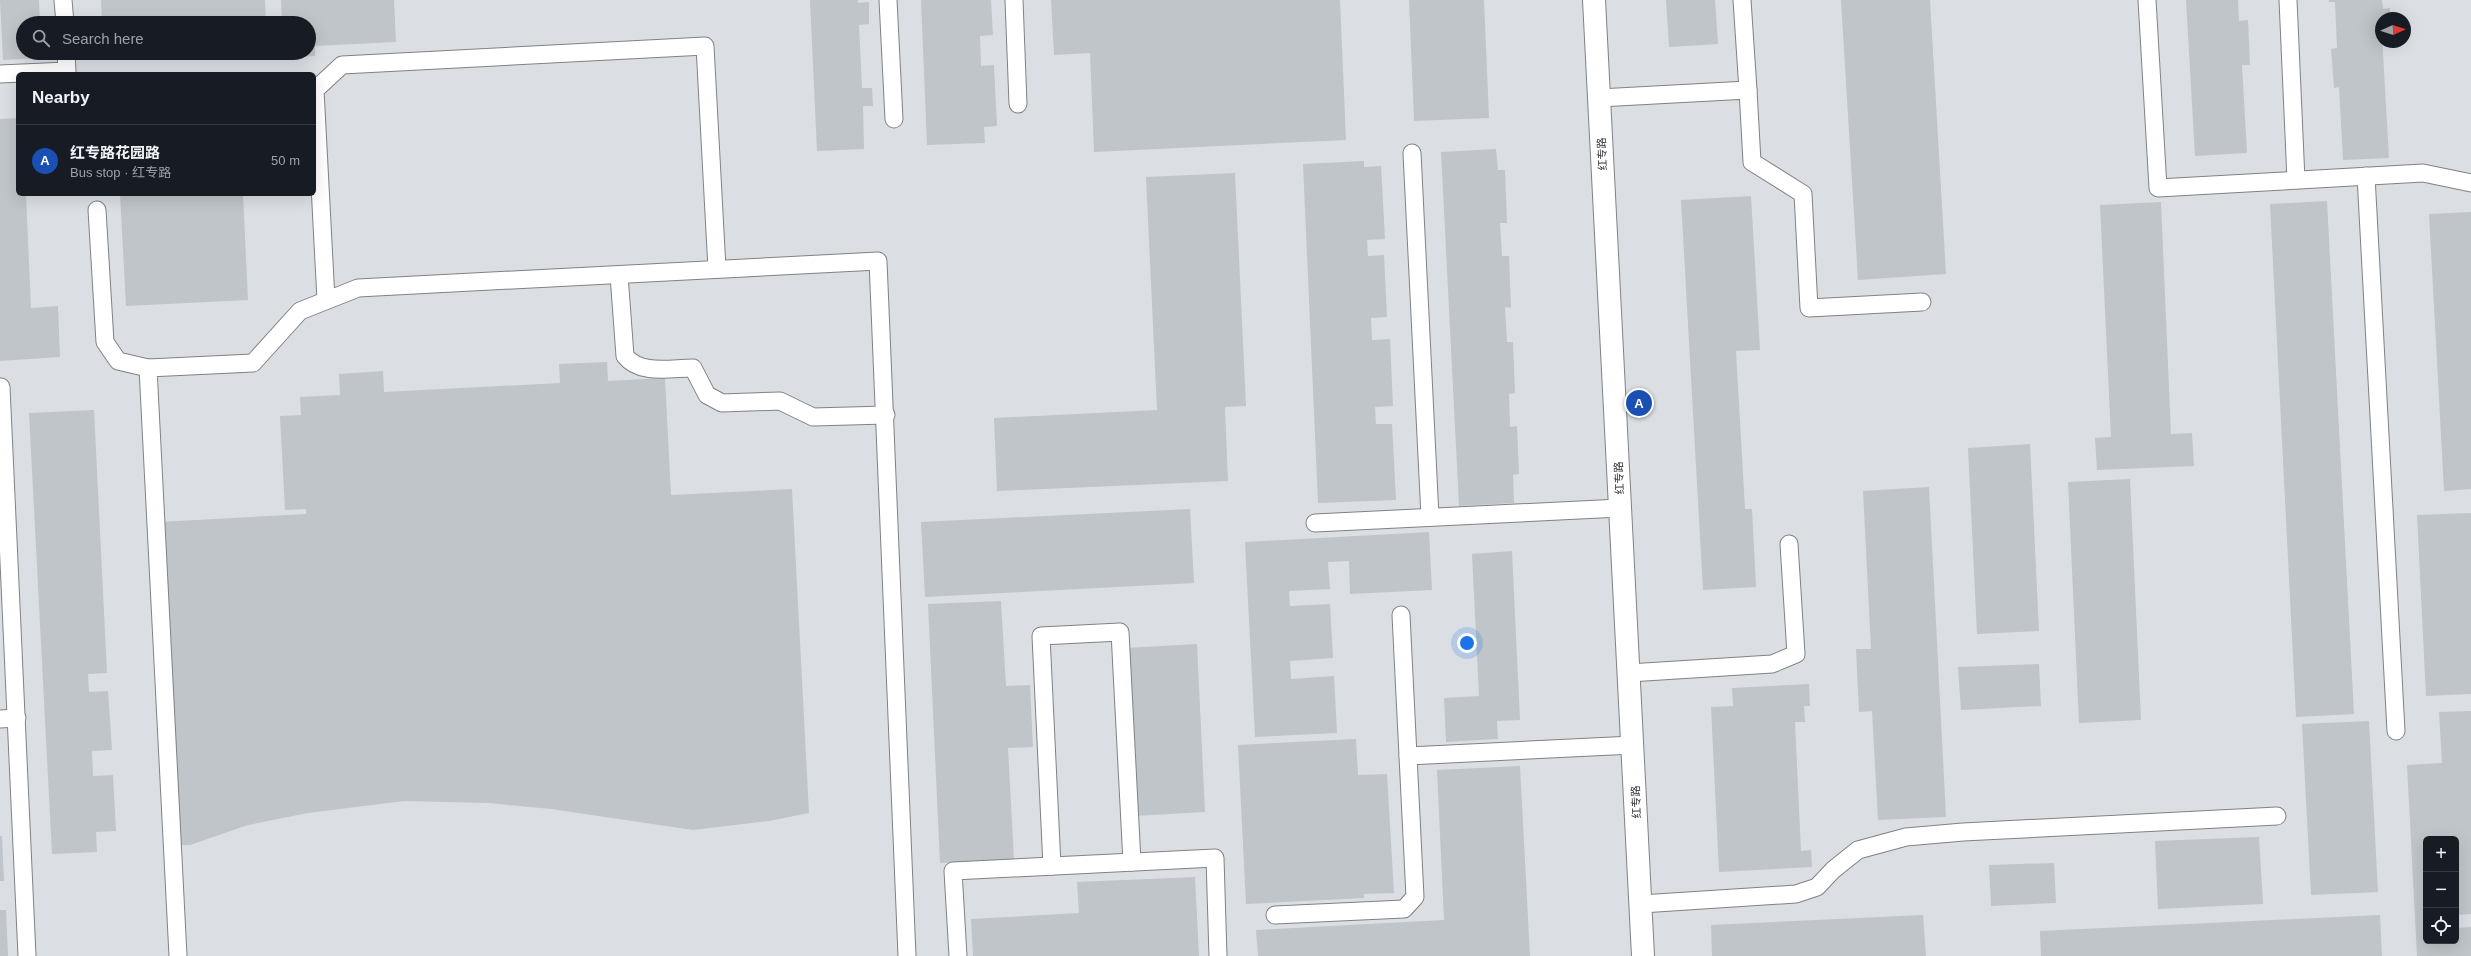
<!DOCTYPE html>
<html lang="en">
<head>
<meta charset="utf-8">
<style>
  body { margin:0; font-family:Arial,"Noto Sans SC",sans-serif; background:#20242c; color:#f1f3f6 }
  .controls { position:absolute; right:12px; bottom:12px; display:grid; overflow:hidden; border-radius:6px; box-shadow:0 4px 16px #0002 }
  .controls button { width:36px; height:36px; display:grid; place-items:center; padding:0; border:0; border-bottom:1px solid #363941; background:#171b24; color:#f1f3f6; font:20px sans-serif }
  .compass { position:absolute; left:2375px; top:12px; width:36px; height:36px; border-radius:50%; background:#171b24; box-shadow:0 4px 16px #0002; rotate:87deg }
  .you { position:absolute; left:1467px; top:643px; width:14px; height:14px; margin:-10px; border:3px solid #fff; border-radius:50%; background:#1a73e8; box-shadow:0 0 0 6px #1a73e833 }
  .badge { display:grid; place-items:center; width:26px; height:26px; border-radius:50%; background:#1a73e8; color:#fff; font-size:13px; font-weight:700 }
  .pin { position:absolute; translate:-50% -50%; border:2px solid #fff; box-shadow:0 1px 4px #0006 }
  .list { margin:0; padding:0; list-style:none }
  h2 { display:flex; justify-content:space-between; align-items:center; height:52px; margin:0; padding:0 16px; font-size:17px }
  h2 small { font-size:13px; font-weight:400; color:#9ea1a6 }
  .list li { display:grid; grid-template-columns:26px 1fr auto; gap:12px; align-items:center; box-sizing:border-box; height:72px; padding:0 16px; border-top:1px solid #363941 }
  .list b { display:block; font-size:15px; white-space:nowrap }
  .list p { margin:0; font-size:13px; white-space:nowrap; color:#9ea1a6 }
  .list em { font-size:13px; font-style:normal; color:#9ea1a6 }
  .icon { flex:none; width:22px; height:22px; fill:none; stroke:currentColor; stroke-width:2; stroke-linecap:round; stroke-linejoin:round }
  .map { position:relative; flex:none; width:2471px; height:956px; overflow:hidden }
  .search { position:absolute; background:#171b24; box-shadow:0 4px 16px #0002; left:16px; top:16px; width:300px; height:44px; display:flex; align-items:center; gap:10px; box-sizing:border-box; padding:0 14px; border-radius:22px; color:#9ea1a6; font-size:15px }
  .panel { position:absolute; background:#171b24; box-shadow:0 4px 16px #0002; left:16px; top:72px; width:300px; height:124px; border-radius:6px }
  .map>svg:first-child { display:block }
  .building { fill:#bfc5c8 }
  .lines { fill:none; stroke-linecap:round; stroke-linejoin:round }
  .service-casing { stroke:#7e8286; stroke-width:19 }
  .tertiary-casing { stroke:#7e8286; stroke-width:24 }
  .service { stroke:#fff; stroke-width:17 }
  .tertiary { stroke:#fff; stroke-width:22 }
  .labels { text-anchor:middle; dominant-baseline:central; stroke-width:3; stroke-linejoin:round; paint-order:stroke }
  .street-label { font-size:11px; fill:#353638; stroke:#fff }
</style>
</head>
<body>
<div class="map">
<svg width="2471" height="956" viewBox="0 0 2471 956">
  <rect width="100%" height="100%" fill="#dbdfe3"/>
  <g class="building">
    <polygon points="0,0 39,0 40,23 23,23 23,53 42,53 42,58 3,60"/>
    <polygon points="101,0 265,0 266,23 102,23"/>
    <polygon points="281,0 394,0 396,42 315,46 315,56 284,57 283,53 309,53 309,23 282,23"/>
    <polygon points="810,0 858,0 858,3 869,2 869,24 859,25 862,88 872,88 873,106 863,106 864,149 817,151"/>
    <polygon points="921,0 991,0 993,35 980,36 981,66 994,65 997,126 984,127 985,143 927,145"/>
    <polygon points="1051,0 1340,0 1346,140 1094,152 1090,53 1054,55"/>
    <polygon points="1409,0 1484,0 1489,118 1414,121"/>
    <polygon points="1666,0 1715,0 1718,44 1669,47"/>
    <polygon points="1841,0 1930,0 1946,274 1858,280"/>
    <polygon points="2186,0 2238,0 2239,21 2248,20 2250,65 2242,65 2247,153 2195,156"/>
    <polygon points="2329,0 2382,0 2383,9 2390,8 2390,18 2381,18 2389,158 2343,160 2339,87 2334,88 2331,49 2337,48 2335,2 2329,2"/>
    <polygon points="104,53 209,53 209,54 104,60"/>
    <polygon points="18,118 18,194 26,194 31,308 58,306 60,357 0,361 0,119"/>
    <polygon points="1496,149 1498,170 1505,170 1507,223 1500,223 1502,256 1509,256 1511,308 1505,307 1507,342 1513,342 1515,393 1509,394 1510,427 1517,426 1519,474 1513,475 1514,503 1459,506 1441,152"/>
    <polygon points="1364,161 1364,167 1381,166 1385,239 1367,240 1368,256 1384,255 1387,317 1371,318 1372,340 1390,339 1393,406 1375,407 1376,424 1392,424 1396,500 1318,503 1303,164"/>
    <polygon points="1235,173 1246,406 1225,407 1228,481 997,491 994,418 1157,410 1146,177"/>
    <polygon points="120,194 243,194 248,300 126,306"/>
    <polygon points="1751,196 1760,350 1736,351 1745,509 1752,509 1756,587 1703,590 1681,200"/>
    <polygon points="2327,201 2354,714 2296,717 2270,204"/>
    <polygon points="2161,202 2171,434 2192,433 2194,466 2097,470 2095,438 2111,437 2100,205"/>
    <polygon points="2471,212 2471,489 2444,491 2429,214"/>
    <polygon points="607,362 608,381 665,378 671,495 792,489 809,813 769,821 693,830 551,809 488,803 404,801 308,813 248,825 190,845 176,845 159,522 306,514 306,509 285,510 280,416 301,415 300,397 340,395 339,374 383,371 384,392 560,383 559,364"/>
    <polygon points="94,410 107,673 88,674 89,692 108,691 112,750 92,751 93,776 113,775 116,831 96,832 97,852 52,854 29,413"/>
    <polygon points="2030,444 2039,631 1977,634 1968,448"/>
    <polygon points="2130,479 2141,720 2079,723 2068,482"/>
    <polygon points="1929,487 1946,817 1878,820 1872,711 1859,712 1856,649 1871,649 1863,491"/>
    <polygon points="1190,509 1194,583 925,597 921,522"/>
    <polygon points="2471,513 2471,694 2426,696 2417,515"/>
    <polygon points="1429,532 1432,590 1350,594 1349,561 1328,562 1330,589 1289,591 1290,606 1330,604 1333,658 1290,661 1291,679 1334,676 1337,733 1255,737 1245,542"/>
    <polygon points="1512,551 1520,720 1497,721 1498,739 1446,742 1444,698 1479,696 1472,554"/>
    <polygon points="1001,601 1006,686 1030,685 1033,747 1008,748 1014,860 940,863 928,604"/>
    <polygon points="1197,644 1205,812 1134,816 1126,648"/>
    <polygon points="2039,664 2041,706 1961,710 1958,667"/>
    <polygon points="1809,684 1810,706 1804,706 1805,722 1795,722 1801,851 1811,850 1812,867 1719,872 1711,707 1733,706 1732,688"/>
    <polygon points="2471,711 2471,914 2456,915 2456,839 2426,839 2426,941 2456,941 2456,928 2471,927 2471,956 2417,956 2407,765 2442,763 2439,712"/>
    <polygon points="2369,721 2378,892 2311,895 2302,724"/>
    <polygon points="1356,739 1358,775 1387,774 1394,893 1364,894 1364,898 1246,904 1238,745"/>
    <polygon points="1520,766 1530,956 1258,956 1256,930 1444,920 1437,770"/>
    <polygon points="0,836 2,836 4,881 0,881"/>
    <polygon points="2259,837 2263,904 2158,909 2155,841"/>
    <polygon points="2054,863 2056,903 1991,906 1989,865"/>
    <polygon points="1195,877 1199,956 973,956 971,919 1079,913 1077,882"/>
    <polygon points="0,910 6,910 8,956 0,956"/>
    <polygon points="1923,915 1926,956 1712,956 1711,925"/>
    <polygon points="2380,915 2382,956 2041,956 2040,931"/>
  </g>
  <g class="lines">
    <defs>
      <g id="service">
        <polyline points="63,0 65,23"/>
        <polyline points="888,0 894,119"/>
        <polyline points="1014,0 1018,104"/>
        <polyline points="1742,0 1748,90"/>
        <polyline points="2147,0 2158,188 2423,173 2471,183"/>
        <polyline points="2288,0 2296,180"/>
        <polyline points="0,74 67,71 66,53"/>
        <polyline points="1599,98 1748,90 1752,162 1803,194 1809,308 1922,302"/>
        <polyline points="1412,153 1430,517"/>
        <polyline points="2366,176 2396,731"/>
        <polyline points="97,210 105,342 118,361 148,368"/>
        <path d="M619 275 625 356C640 375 670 368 693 368L707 395 722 403 780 401 813 417 886 415"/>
        <polyline points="326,300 315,90 342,65 705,46 717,269"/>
        <polyline points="1,387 27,956"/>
        <polyline points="1315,523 1620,508"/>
        <polyline points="1401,615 1408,756"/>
        <polyline points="1629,673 1772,664 1796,654 1789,544"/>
        <polyline points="0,719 17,718"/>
        <polyline points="1052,866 1041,636 1120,632 1132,862"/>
        <polyline points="1641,904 1796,894 1817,887 1833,870 1858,850 1906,837 1963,832 2277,816"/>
        <polyline points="1275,915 1404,909 1415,897 1408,756 1633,745"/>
        <polyline points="178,956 148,368 253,363 300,311 358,288 878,261 907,956"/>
        <polyline points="958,956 953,871 1215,858 1218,956"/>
      </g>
      <polyline id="tertiary" points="1594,0 1643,956"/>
    </defs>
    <use href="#service" class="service-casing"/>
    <use href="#tertiary" class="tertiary-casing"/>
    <use href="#service" class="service"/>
    <use href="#tertiary" class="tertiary"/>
  </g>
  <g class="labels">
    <g class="street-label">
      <text transform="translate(1602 154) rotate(-93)">红专路</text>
      <text transform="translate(1619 478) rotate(-93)">红专路</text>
      <text transform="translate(1636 802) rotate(-93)">红专路</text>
    </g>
  </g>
</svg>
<div class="controls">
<button>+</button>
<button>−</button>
<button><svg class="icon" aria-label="locate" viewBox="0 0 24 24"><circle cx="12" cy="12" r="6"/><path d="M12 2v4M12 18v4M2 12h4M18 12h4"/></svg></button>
</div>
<svg class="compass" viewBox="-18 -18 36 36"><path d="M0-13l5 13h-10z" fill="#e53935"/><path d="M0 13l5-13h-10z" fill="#9ea1a6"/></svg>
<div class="you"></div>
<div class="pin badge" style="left:1639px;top:403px;background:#1a4fb4">A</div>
<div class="search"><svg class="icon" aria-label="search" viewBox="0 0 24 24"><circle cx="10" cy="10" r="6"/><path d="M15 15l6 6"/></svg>Search here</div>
<section class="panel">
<h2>Nearby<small></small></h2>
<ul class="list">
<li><span class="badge" style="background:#1a4fb4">A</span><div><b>红专路花园路</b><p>Bus stop · 红专路</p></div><em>50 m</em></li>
</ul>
</section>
</div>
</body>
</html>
